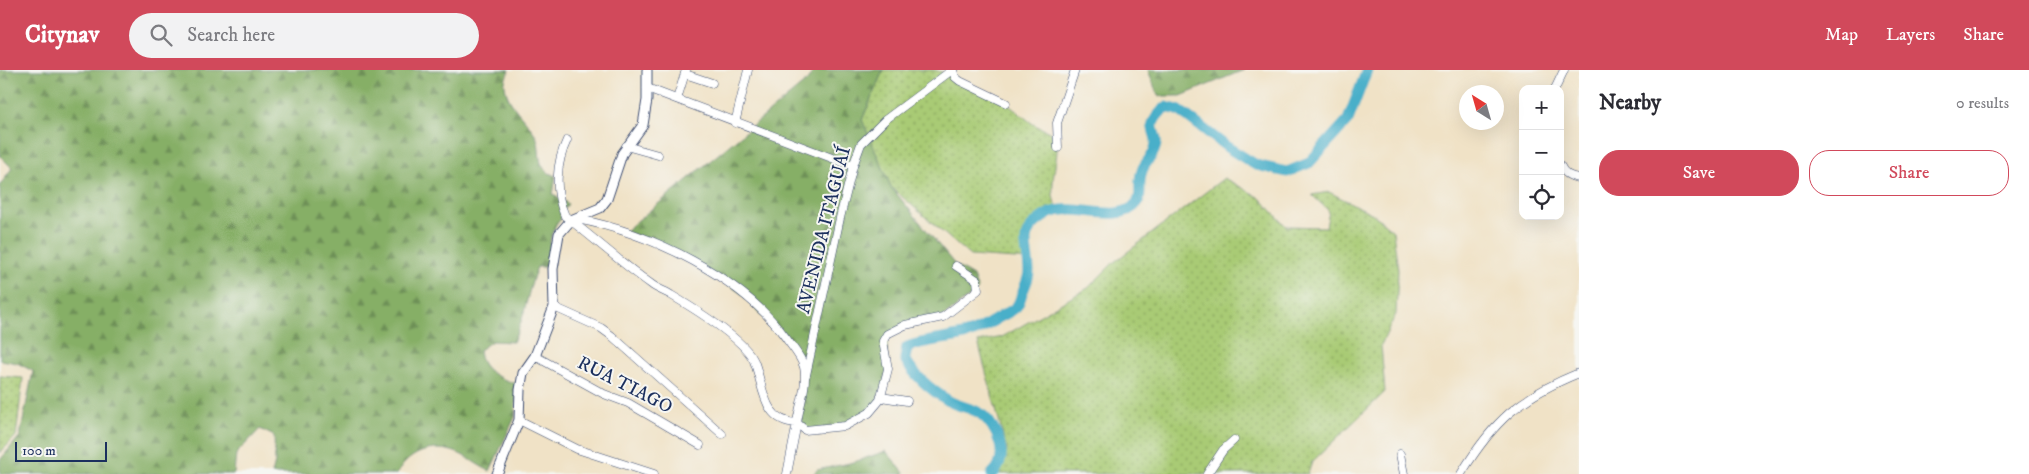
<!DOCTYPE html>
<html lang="en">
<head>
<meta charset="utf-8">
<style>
  body { margin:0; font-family:"IM FELL DW Pica",serif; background:#f2f2f3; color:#2b2b33 }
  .controls { position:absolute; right:15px; top:15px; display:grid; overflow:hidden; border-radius:10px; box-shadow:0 5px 20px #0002 }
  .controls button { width:45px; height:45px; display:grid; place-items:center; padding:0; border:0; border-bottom:1px solid #e1e1e2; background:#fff; color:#2b2b33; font:25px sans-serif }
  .compass { position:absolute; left:1459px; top:15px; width:45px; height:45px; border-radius:50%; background:#fff; box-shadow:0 5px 20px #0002; rotate:323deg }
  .scale { position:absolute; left:15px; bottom:12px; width:92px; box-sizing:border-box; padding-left:5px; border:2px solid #1b2f5e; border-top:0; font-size:14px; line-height:18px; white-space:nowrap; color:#1b2f5e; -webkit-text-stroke:4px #f6f6f2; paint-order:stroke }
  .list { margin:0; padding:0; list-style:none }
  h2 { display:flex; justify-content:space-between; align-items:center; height:65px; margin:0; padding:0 20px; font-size:21px }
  h2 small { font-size:16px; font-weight:400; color:#7c7c81 }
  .actions { display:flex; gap:10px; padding:15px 20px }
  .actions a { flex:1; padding:11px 0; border:1px solid #d1495b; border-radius:20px; text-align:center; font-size:18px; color:#d1495b }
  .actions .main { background:#d1495b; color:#fff }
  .icon { flex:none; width:28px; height:28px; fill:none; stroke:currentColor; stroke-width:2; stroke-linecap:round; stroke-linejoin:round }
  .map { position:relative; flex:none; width:1579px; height:404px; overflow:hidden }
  header { display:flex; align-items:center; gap:30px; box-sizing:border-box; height:70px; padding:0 25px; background:#d1495b; color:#fff }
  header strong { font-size:24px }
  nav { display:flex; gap:28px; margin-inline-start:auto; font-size:18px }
  .search { width:350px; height:45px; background:#f2f2f3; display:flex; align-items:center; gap:12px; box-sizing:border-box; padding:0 18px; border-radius:28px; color:#7c7c81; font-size:19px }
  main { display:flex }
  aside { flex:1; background:#fff }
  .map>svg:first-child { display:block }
  .grass { fill:url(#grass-dots); stroke:#627d69 }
  .forest { fill:url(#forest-firs); stroke:#506f62 }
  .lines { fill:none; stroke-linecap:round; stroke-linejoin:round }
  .river { stroke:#4aafc9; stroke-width:11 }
  .minor-casing { stroke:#3b4a6e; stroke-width:9 }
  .tertiary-casing { stroke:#3b4a6e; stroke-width:11 }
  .minor { stroke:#fff; stroke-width:8 }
  .tertiary { stroke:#fff; stroke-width:9 }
  .labels { text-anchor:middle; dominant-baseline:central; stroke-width:4; stroke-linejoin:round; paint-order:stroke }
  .street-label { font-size:19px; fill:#1b2f5e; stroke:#f6f6f2 }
</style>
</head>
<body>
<header>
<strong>Citynav</strong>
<div class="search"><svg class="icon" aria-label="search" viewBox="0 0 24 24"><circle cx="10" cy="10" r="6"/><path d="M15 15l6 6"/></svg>Search here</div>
<nav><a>Map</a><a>Layers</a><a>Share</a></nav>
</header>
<main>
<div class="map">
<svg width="1579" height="404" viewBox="0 0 1579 404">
  <defs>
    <pattern id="grass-dots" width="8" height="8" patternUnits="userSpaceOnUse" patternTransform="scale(1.25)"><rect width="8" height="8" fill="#a9cb74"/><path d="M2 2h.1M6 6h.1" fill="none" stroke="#89a562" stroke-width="1.8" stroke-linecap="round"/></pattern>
    <pattern id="forest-firs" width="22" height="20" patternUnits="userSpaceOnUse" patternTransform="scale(1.25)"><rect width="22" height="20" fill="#86af66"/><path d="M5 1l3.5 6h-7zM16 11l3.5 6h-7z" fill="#6d8f57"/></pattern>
  </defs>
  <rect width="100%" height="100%" fill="#f6f6f2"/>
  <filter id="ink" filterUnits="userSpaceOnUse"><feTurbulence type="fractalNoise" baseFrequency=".02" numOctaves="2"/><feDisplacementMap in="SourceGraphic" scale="10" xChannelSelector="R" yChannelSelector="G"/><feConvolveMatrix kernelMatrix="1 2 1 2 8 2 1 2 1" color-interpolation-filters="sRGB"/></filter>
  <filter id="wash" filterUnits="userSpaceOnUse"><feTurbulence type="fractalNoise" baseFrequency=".0096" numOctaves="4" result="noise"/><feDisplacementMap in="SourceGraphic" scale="20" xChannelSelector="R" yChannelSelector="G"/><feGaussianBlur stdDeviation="1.12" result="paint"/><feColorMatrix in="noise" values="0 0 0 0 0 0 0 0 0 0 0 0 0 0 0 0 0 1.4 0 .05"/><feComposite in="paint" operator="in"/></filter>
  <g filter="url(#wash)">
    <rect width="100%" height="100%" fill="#f0e2c6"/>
    <g class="grass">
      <path d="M883 0H935L944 3 1006 33 1033 54 1057 66C1060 88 1046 119 1057 137 1028 157 1025 154 1031 190L970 186 891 117 862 50Z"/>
      <polygon points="1224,108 1259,127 1286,156 1326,157 1329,141 1312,125 1329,122 1373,144 1393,161 1398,200 1396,244 1381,275 1385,322 1312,392 1308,404 991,404 1000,398 1007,381 978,272 1002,267 1088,218 1113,193"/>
      <polygon points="0,306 23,308 16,366 0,383"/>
    </g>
    <g class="forest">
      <path d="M0 0H509C508 4 504 11 505 15 506 34 526 49 535 64 544 80 532 98 556 106L553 124 568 134 560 144 561 149C548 163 549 178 550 195L546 197H537C527 222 525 249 513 272L492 271 479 280C480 301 499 308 517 314L515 347 490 401C480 397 472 390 462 385 438 373 410 379 397 404H272L275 392 274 366 260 359 236 384 234 404H0V390L20 366 33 301 17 293 0 290V115L12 98 0 86Z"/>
      <polygon points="814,0 883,0 862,50 891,117 956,196 973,206 978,220 943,247 887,264 888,299 875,338 845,356 805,360 798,343 805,309 800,287 741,223 683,185 625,161 807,11"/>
      <polygon points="1148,0 1244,0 1181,26 1158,26"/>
      <polygon points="886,381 905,404 813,404 817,400 854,392"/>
    </g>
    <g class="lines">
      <path class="river" d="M992 404C1011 388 997 356 981 344 971 337 959 337 949 331 931 320 915 307 905 289L907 277C927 269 950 270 970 263 981 260 991 252 1000 247 1005 244 1012 241 1016 237 1019 234 1021 227 1022 223 1025 216 1029 209 1029 201 1028 174 1016 164 1046 145 1072 129 1118 157 1137 133 1142 126 1139 119 1140 111 1141 94 1149 93 1154 81 1163 60 1139 61 1166 37L1178 40 1187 46 1227 77 1256 95 1287 102 1309 93 1348 50 1367 0"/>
    </g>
  </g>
  <g filter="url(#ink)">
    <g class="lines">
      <defs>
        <g id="minor">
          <polyline points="953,0 955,7 960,11 1006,33"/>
          <polyline points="685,4 712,13"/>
          <polyline points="647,18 853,96"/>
          <polyline points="1555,19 1564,0"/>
          <polyline points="677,29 686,0"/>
          <polyline points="735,53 748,0"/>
          <path d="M567 70C556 93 554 122 565 146 594 168 621 193 651 214 657 219 665 221 671 225 693 238 744 269 754 291 764 316 762 352 797 353L787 404"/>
          <polyline points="626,76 658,85"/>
          <polyline points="1058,78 1057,53 1075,0"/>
          <path d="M1560 95C1564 104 1570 107 1579 108"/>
          <path d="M577 149C651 163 741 206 786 268 792 277 801 286 804 297 808 315 799 336 797 353L805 360 845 356 869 343 880 330 888 299 883 271 887 264 905 255 943 247 978 220 977 210 956 196"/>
          <polyline points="554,237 601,258 612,266 722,364"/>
          <polyline points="535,286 604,324 628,333 700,375"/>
          <polyline points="806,305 840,148 853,96 861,74 885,50 952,0"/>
          <polyline points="881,327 907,331"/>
          <polyline points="519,350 577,379 654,404"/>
          <polyline points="1400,384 1404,404"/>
          <polyline points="1207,404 1223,380 1234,370"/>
          <path d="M1461 404C1494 350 1520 327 1579 303"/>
        </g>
        <polyline id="tertiary" points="497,404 519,350 520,320 523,303 535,286 554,237 553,199 559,164 571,150 600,138 607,129 622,84 643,55 647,30 647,0"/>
      </defs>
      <use href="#minor" class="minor-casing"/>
      <use href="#tertiary" class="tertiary-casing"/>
      <use href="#minor" class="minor"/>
      <use href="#tertiary" class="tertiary"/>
    </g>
  </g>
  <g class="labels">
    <g class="street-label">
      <text transform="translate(824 160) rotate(-76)">AVENIDA ITAGUAÍ</text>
      <text transform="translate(625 315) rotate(27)">RUA TIAGO</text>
    </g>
  </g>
</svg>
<div class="controls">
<button>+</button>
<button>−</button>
<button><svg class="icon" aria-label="locate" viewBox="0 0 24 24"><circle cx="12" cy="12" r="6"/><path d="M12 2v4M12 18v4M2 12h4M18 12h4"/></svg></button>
</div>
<svg class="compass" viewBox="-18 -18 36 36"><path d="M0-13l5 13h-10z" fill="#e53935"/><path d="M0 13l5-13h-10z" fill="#7c7c81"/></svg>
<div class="scale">100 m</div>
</div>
<aside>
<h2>Nearby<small>0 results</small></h2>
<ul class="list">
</ul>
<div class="actions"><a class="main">Save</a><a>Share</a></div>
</aside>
</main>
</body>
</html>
